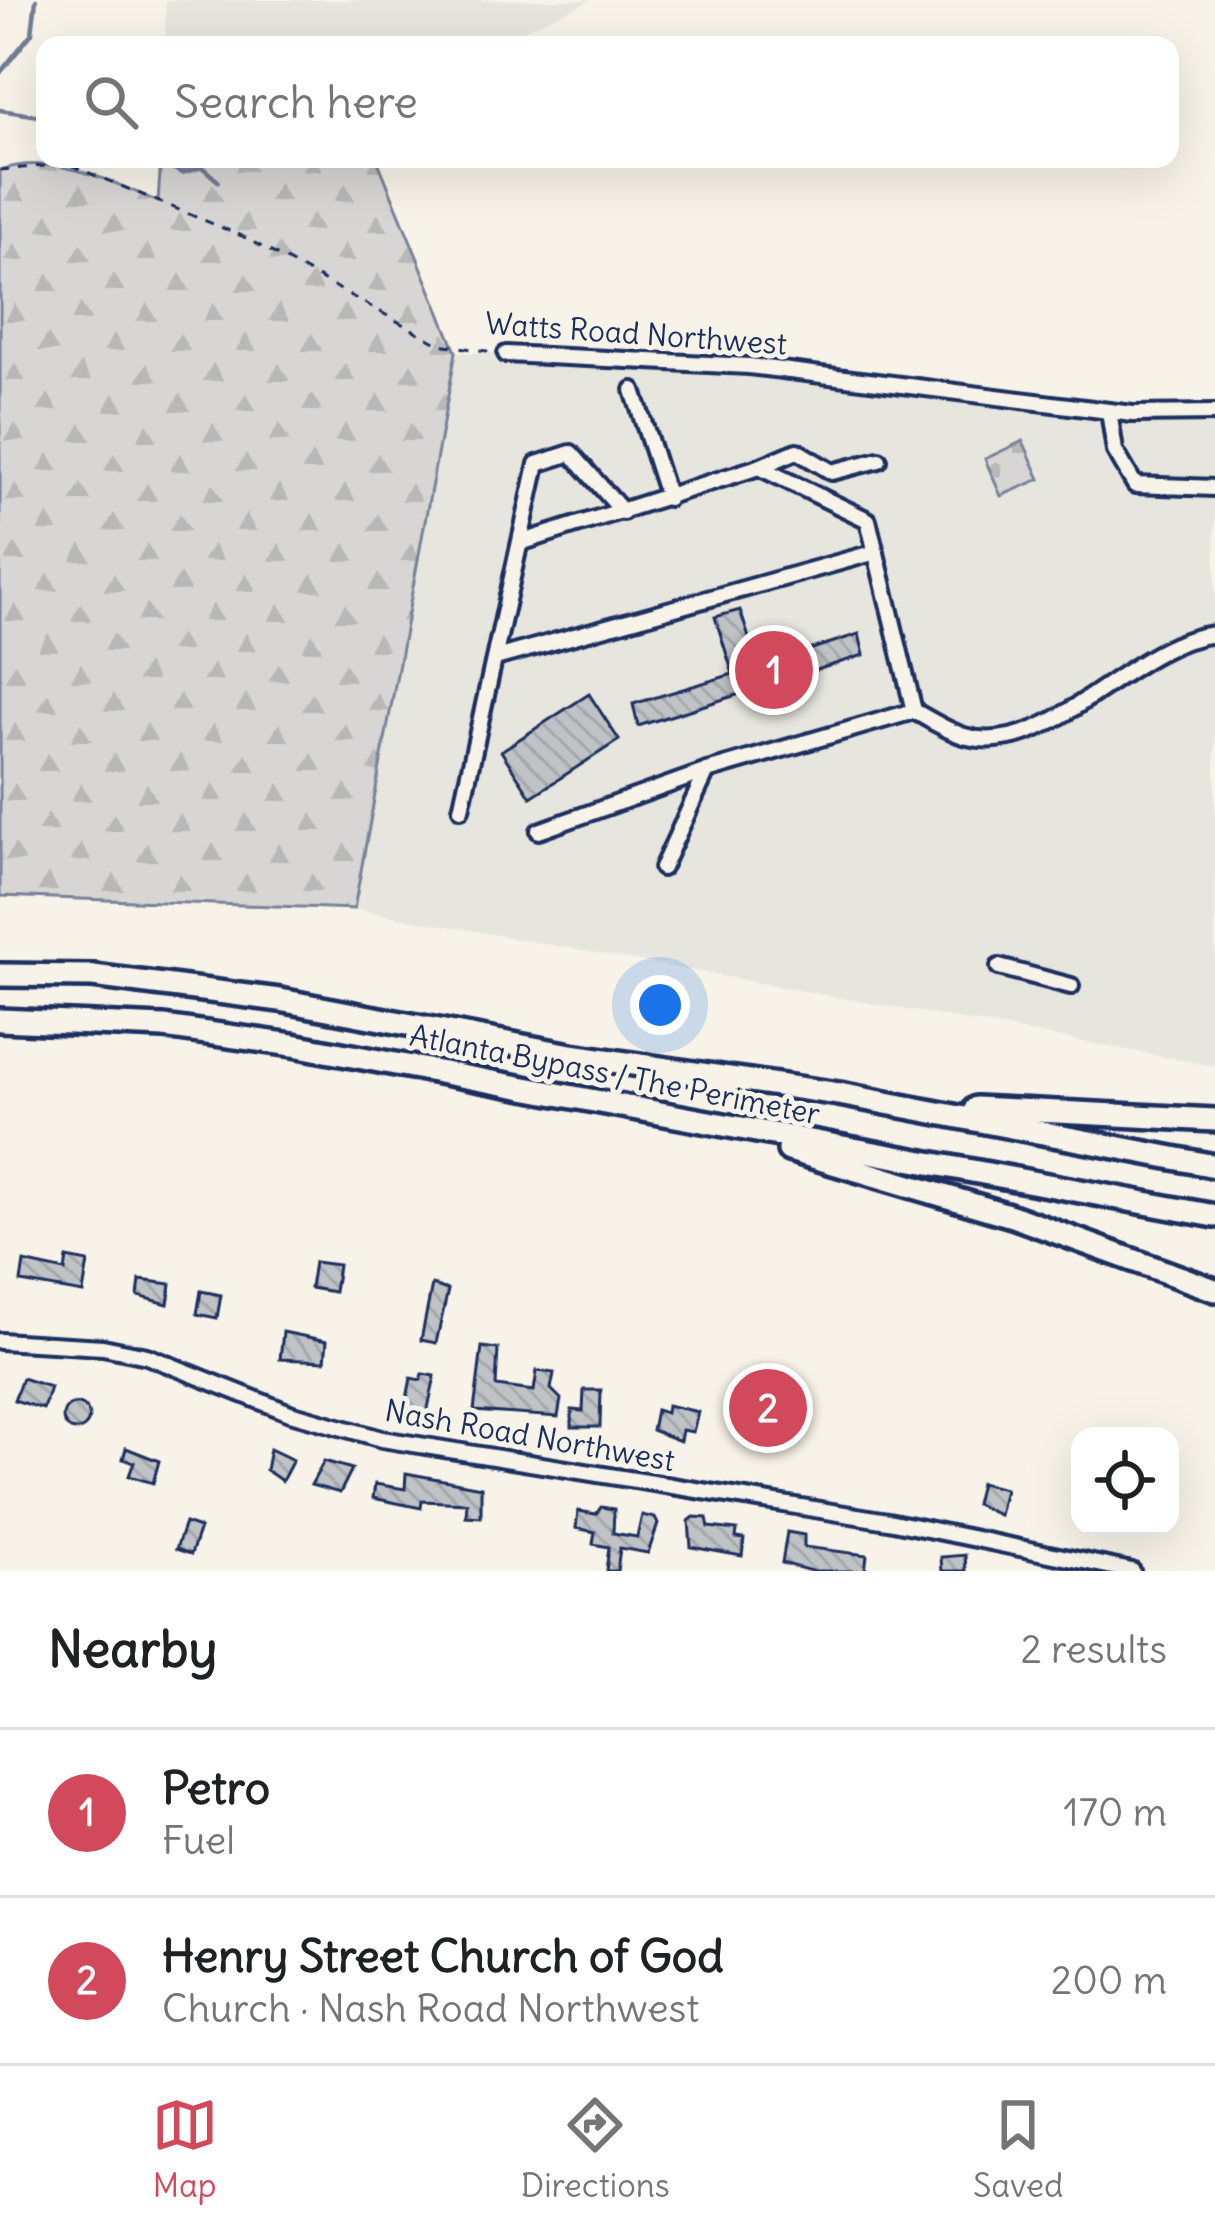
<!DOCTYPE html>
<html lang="en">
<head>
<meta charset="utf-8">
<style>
  body { margin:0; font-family:Delius,sans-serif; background:#f2f2f2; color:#202124 }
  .controls { position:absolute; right:36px; bottom:36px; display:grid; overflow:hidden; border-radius:24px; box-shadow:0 12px 48px #0002 }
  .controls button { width:108px; height:108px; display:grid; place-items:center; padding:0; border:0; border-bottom:3px solid #e0e0e0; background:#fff; color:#202124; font:60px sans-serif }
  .you { position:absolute; left:660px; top:1005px; width:42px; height:42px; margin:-30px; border:9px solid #fff; border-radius:50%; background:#1a73e8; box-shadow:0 0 0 18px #1a73e833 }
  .badge { display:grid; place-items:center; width:78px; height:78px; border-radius:50%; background:#d1495b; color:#fff; font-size:39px; font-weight:700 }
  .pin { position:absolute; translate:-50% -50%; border:6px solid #fff; box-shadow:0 3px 12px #0006 }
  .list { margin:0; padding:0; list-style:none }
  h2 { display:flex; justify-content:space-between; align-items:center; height:156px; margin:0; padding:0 48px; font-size:51px }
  h2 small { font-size:39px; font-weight:400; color:#757577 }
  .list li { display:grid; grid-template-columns:78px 1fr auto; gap:36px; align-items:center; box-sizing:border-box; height:168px; padding:0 48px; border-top:3px solid #e0e0e0 }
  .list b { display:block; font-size:45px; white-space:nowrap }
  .list p { margin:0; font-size:39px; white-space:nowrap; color:#757577 }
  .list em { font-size:39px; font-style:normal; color:#757577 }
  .icon { flex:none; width:66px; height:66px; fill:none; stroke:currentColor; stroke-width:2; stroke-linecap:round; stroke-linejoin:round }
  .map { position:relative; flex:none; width:1215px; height:1571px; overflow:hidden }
  .search { position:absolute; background:#fff; box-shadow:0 12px 48px #0002; left:36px; right:36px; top:36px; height:132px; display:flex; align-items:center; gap:30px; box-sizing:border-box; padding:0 42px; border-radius:24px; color:#757577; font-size:45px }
  .sheet { height:492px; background:#fff }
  nav { display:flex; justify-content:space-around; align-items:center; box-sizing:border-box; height:168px; border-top:3px solid #e0e0e0; background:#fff; font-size:33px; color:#757577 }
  nav a { display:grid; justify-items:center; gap:6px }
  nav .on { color:#d1495b }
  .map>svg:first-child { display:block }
  .built { fill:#e6e5de }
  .forest { fill:url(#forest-firs); stroke:#798299; stroke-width:3 }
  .cemetery { fill:url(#cemetery-stones); stroke:#798299; stroke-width:3 }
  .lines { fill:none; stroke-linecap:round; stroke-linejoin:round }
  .stream { stroke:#727c95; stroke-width:4.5 }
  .building { fill:url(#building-back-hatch); stroke:#1b2f5e; stroke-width:3 }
  .minor-casing { stroke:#1b2f5e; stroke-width:22 }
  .highway-casing { stroke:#1b2f5e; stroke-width:30 }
  .path { stroke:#1b2f5e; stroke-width:3; stroke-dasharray:9 9; stroke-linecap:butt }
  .minor { stroke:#f7f3e8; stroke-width:14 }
  .highway { stroke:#f7f3e8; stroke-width:21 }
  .labels { text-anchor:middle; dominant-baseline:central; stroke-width:10; stroke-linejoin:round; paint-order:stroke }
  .street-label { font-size:30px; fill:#1b2f5e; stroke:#f7f3e8 }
</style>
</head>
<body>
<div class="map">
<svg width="1215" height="1571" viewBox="0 0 1215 1571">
  <defs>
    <pattern id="forest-firs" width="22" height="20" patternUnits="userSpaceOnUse" patternTransform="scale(3)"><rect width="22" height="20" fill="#d7d6d4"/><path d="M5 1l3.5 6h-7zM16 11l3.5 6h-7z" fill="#b8b8b8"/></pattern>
    <pattern id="cemetery-stones" width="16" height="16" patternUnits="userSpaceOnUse" patternTransform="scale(3)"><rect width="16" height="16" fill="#d7d6d4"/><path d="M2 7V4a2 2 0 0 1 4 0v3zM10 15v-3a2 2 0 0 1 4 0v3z" fill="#b8b8b8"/></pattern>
    <pattern id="building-back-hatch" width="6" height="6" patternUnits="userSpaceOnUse" patternTransform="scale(3)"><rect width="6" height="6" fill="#c0c3c5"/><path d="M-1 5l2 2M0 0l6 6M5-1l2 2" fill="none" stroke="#a4a8ac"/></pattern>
  </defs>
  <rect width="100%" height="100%" fill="#f7f3e8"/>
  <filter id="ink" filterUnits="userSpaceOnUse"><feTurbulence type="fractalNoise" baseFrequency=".00833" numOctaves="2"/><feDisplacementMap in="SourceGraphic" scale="24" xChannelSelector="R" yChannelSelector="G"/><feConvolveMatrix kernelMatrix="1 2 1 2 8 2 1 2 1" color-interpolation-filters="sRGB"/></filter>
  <g filter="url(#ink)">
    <g class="built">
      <polygon points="166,0 591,0 490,45 165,45"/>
      <polygon points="456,352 771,365 1024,397 1215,408 1215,1066 354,909"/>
    </g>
    <path class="forest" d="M161 159H377L456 352 354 909 0 896V170C52 152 112 181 158 202Z"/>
    <polygon class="cemetery" points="1023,441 1040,479 1001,496 985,459"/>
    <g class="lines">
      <g class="stream">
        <polyline points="0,73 32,33 36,0"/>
        <polyline points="0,110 45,117"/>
        <polyline points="154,159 182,173 202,167 218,181"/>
      </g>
    </g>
    <g class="building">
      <polygon points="740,610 758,666 859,634 864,655 638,726 633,704 733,674 715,617"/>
      <polygon points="589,694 619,740 531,797 501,751"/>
      <polygon points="67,1258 88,1262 83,1293 21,1282 24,1262 65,1271"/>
      <polygon points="314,1262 338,1265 334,1292 310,1288"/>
      <polygon points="140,1280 171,1284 168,1304 138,1296"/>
      <polygon points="432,1285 448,1290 436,1343 421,1340"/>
      <polygon points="201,1291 221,1295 217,1318 197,1314"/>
      <polygon points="283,1332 327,1341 325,1361 280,1359"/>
      <polygon points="482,1347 498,1349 496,1386 534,1391 537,1371 554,1373 551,1389 561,1399 558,1417 474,1411"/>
      <polygon points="423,1374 435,1376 427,1413 405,1409 411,1378 421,1380"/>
      <polygon points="22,1378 50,1387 43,1409 14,1400"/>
      <polygon points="759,1380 784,1382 780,1429 772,1428 771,1434 758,1433 758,1425 753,1425"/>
      <polygon points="584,1390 601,1390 600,1427 572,1427 572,1410 583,1411"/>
      <circle cx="76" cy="1417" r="13"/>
      <polygon points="667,1405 698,1412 693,1432 682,1430 680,1441 652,1430 656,1410 666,1413"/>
      <polygon points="126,1448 159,1461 153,1483 129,1476 134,1462 123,1459"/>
      <polygon points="270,1449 293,1460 282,1481 266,1470"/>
      <polygon points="324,1461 352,1469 340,1493 311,1485"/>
      <polygon points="406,1473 481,1487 481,1517 466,1516 467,1503 422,1501 421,1508 373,1498 375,1484 405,1489"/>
      <polygon points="980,1483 1005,1489 999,1515 975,1504"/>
      <polygon points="601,1507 614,1509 613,1533 637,1537 642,1515 655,1518 658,1524 648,1553 620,1548 617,1571 606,1571 609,1547 593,1544 595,1532 576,1528 578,1511 596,1514"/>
      <polygon points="694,1517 707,1518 709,1527 737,1530 736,1538 744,1539 742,1556 691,1547 689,1521"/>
      <polygon points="185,1523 200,1528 191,1554 176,1549"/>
      <polygon points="787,1532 804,1535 804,1547 867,1555 865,1571 811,1571 782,1563"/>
      <polygon points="965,1555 966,1571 942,1571 941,1557"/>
    </g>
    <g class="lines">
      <defs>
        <g id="minor">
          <polyline points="506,354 749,366 1133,414 1215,413"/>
          <polyline points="633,390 668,498"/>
          <polyline points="1109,411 1115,451 1135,485 1215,488"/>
          <polyline points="759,467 797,451 832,472 879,460"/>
          <polyline points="523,542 759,467 868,520 914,711"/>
          <polyline points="499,657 876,552"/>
          <polyline points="461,809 537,464 571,453 623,512"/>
          <path d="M539 831 707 771 914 711C929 719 947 731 964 736 1051 761 1127 643 1215 634"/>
          <polyline points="662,868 707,771"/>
          <polyline points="999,967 1071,986"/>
          <polyline points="0,1341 103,1347 147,1356 290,1413 382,1439 888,1521 1132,1571"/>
        </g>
        <g id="highway">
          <polyline points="0,975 93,976 280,1000 571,1055 839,1094 1215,1166"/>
          <polyline points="0,1020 164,1027 293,1045 1215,1216"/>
          <polyline points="976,1108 1215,1120"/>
          <polyline points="789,1150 1012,1216 1215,1290"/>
        </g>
      </defs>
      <use href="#minor" class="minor-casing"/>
      <use href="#highway" class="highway-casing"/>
      <polyline class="path" points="0,170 68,164 242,236 439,344 493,352"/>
      <use href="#minor" class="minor"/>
      <use href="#highway" class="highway"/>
    </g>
  </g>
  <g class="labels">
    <g class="street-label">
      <text transform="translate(636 333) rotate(4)">Watts Road Northwest</text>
      <text transform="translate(615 1074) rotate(11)">Atlanta Bypass / The Perimeter</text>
      <text transform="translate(530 1435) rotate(10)">Nash Road Northwest</text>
    </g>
  </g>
</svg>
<div class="controls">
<button><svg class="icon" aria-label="locate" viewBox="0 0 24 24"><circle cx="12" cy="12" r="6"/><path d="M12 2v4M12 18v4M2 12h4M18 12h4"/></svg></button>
</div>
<div class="you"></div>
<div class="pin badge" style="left:774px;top:670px">1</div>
<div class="pin badge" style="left:768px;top:1408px">2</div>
<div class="search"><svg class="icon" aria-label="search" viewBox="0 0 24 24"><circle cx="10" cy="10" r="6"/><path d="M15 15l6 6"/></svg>Search here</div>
</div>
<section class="sheet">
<h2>Nearby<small>2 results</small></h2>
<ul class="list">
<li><span class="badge">1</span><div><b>Petro</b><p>Fuel</p></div><em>170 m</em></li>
<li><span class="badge">2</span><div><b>Henry Street Church of God</b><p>Church · Nash Road Northwest</p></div><em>200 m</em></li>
</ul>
</section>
<nav>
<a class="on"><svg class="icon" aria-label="map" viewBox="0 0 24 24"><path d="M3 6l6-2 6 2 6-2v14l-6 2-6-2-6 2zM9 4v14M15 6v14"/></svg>Map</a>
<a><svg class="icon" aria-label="directions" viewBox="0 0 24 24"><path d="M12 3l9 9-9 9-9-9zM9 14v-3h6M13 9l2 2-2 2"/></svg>Directions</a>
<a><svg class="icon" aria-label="saved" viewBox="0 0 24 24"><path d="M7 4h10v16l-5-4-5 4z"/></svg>Saved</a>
</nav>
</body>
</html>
